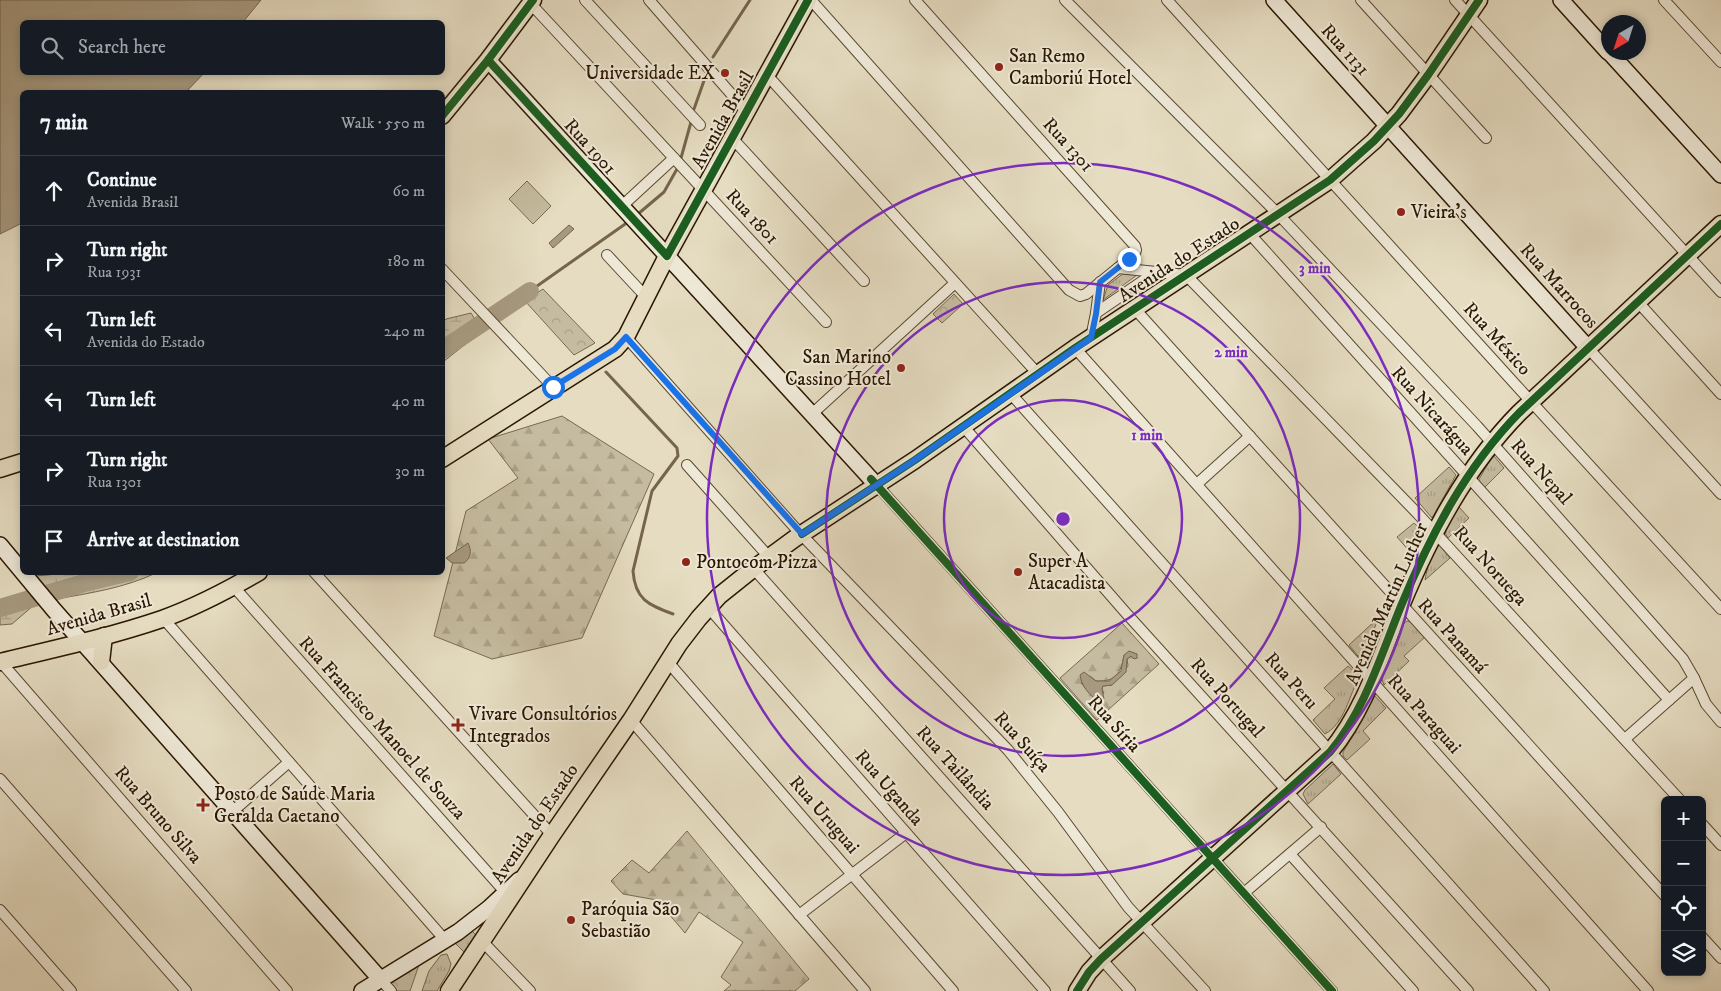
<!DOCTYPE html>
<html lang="en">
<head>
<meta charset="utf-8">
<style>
  body { margin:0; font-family:"IM FELL DW Pica",serif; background:#20242c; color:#f1f3f6 }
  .controls { position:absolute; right:15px; bottom:15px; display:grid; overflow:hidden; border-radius:8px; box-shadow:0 2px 8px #0003 }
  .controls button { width:45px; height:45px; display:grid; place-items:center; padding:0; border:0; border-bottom:1px solid #363941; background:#171b24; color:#f1f3f6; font:25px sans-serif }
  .compass { position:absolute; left:1601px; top:15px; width:45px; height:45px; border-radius:50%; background:#171b24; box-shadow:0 2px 8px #0003; rotate:219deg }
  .stop { position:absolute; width:15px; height:15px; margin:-11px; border:4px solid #1a73e8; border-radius:50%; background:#fff }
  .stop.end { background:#1a73e8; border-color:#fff; box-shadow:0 1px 5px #0008 }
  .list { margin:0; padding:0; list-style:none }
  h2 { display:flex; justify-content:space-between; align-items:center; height:65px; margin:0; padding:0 20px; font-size:21px }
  h2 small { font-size:16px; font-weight:400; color:#9ea1a6 }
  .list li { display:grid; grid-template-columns:32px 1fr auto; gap:15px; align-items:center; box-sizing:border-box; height:70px; padding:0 20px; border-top:1px solid #363941 }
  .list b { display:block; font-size:19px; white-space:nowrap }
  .list p { margin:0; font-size:16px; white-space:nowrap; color:#9ea1a6 }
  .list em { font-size:16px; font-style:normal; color:#9ea1a6 }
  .icon { flex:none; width:28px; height:28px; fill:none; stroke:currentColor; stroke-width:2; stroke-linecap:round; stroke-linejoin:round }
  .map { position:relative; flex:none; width:1721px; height:991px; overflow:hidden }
  .search { position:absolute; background:#171b24; box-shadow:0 2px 8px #0003; left:20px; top:20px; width:425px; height:55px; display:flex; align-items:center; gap:12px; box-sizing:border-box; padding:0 18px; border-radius:8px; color:#9ea1a6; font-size:19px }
  .panel { position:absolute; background:#171b24; box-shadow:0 2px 8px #0003; left:20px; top:90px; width:425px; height:485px; border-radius:8px }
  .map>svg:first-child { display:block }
  .grass { fill:url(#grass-tufts); stroke:#786950 }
  .forest { fill:url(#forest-firs); stroke:#786950; fill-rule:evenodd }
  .wetland { fill:url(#wetland-marsh); stroke:#786950 }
  .park { fill:url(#park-crowns); stroke:#786950 }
  .pitch { fill:#c5bba0; stroke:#786950 }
  .water { fill:#a6997f; stroke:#75654c }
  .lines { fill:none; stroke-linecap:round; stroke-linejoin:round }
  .stream { stroke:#75654c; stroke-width:3 }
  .river { stroke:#a6997f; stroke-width:18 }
  .street-casing { stroke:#5a4830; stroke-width:12 }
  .secondary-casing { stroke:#2b1700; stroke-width:18 }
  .primary-casing { stroke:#2b1700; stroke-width:19 }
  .street { stroke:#eee8d7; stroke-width:10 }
  .secondary { stroke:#eee8d7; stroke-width:15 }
  .primary { stroke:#e5dcc1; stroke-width:16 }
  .cycleway-casing { stroke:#eee8d7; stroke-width:11 }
  .cycleway { stroke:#1b5e20; stroke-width:8 }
  .route { stroke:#1a73e8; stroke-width:6 }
  .ring { fill:none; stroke:#7b2cbf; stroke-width:2.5 }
  .poi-dot { fill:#8f2418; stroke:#eee8d7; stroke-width:2 }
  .labels { text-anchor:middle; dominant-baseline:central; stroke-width:4; stroke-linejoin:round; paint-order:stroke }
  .street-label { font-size:19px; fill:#2b1700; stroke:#eee8d7 }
  .poi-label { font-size:19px; fill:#2b1700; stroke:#eee8d7; text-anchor:start }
  .centre { fill:#7b2cbf; stroke:#eee8d7; stroke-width:2.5 }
  .ring-label { font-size:15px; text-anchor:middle; font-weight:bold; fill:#7b2cbf; stroke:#eee8d7; stroke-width:4; stroke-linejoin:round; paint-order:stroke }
</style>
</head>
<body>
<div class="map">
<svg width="1721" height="991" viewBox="0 0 1721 991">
  <defs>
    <pattern id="grass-tufts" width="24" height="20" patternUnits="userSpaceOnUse" patternTransform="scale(1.25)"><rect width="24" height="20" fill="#c5bba0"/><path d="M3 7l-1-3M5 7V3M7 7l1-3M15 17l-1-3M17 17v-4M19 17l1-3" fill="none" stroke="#a9a088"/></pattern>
    <pattern id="forest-firs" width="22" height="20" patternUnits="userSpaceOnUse" patternTransform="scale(1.25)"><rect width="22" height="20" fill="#c5bba0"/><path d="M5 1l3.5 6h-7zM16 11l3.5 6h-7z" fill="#a9a088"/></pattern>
    <pattern id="wetland-marsh" width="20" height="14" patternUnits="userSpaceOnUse" patternTransform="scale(1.25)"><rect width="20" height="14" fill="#c5bba0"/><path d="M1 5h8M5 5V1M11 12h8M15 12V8" fill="none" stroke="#a9a088"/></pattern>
    <pattern id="park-crowns" width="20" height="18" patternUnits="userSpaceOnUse" patternTransform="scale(1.25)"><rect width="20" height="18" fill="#c5bba0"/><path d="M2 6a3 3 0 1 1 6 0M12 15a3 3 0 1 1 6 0" fill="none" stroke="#a9a088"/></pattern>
  </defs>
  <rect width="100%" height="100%" fill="#e5dcc1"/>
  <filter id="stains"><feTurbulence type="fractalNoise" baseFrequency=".004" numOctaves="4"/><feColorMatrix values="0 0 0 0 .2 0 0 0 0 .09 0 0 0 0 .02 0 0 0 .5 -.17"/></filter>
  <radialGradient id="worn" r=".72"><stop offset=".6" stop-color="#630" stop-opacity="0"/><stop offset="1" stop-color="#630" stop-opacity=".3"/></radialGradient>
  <g class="grass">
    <polygon points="1124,273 1137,275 1103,300 1108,285"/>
    <polygon points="1493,455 1504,468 1484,488 1478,481"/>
    <polygon points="1449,467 1456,475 1432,518 1415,498"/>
    <polygon points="1459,507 1469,518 1448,538 1445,533 1450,520"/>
    <polygon points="1414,523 1418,527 1410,552 1397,537"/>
    <polygon points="1439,545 1450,558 1425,580 1429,560"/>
    <polygon points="1407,621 1411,622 1425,637 1404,656 1409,661 1384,685 1381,677 1404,623"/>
    <path d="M1348 666 1359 676C1350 695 1344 724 1325 734L1313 720 1335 699 1324 688Z"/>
    <polygon points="1372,693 1386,708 1363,731 1370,739 1347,760 1343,756 1343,752 1356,731"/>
    <polygon points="1333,764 1341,774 1308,804 1303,794 1305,790"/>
    <polygon points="470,929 478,937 466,954 453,941"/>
    <polygon points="447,954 451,964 449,971 437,991 422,991 429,971 441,955"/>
  </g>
  <g class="forest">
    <polygon points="562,416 654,474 582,638 492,659 434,636 466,511 518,478 488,439"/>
    <path d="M1122 623 1159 664 1097 720 1060 678ZM1137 654 1131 656 1127 659 1128 666 1112 685 1103 686 1102 689 1104 693 1096 700 1081 683 1090 676 1096 681C1116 682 1121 673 1124 655Z"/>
    <polygon points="687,831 809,979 795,991 724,991 731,985 721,977 743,942 699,912 685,933 657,900 623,894 611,881 632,860 649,873"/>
  </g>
  <g class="wetland">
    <polygon points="471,313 482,331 443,362 443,322 446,319"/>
    <path d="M80 572 156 573C124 588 91 593 56 599L35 576Z"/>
    <polygon points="23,594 34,605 12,624 0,625 0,601 10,600"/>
  </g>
  <g class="park">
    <polygon points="543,289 595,343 574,355 525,301"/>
    <polygon points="954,294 963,304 942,323 933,314"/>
    <polygon points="1379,617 1365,651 1362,656 1358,656 1349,645"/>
    <polygon points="420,962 410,991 396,991 388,981"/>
  </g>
  <polygon class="pitch" points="527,181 551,206 533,224 509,199"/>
  <g class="water">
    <polygon points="0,0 261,0 243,22 22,22 22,72 204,73 186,92 22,92 22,223 0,234"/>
    <polygon points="569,225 574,229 553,248 549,243"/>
    <path d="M468 543C472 551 471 558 464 563H452L446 558Z"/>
    <path d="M1129 651 1137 654V658L1134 659 1131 656 1127 659 1126 672 1112 685 1103 686 1102 689 1104 699 1100 702C1090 697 1081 685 1080 675L1084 672 1096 681H1109L1121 671 1124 655Z"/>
  </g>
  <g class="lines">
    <g class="stream">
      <polyline points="713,57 750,0"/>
      <polyline points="694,109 706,75"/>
      <polyline points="681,158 691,122"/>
      <polyline points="638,214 664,192 677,169"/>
      <polyline points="530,291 628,222"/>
      <path d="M606 372 677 448 678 456 652 491 633 571C635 600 649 605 673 614"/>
    </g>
    <g class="river">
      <polyline points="442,350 530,291"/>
      <polyline points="0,608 84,583 130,572"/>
    </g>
    <defs>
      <g id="street">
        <polyline points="585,0 700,125"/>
        <polyline points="649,0 747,112"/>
        <polyline points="811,0 1069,290 1080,296 1086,294 1134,255 1136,250 1135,246 915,0"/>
        <polyline points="1065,0 1278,214 1477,426 1683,659 1694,678 1706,704 1721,722"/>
        <polyline points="1167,0 1515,384 1721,609"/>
        <polyline points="1361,0 1486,138"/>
        <polyline points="1455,0 1721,292"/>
        <polyline points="1664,0 1721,62"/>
        <polyline points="531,4 826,322"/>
        <polyline points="767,75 1038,374"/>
        <polyline points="732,138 864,281"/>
        <polyline points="622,206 674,158"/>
        <polyline points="1249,233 1669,700"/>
        <polyline points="607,255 647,298"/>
        <polyline points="1118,268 1156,272"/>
        <polyline points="442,269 553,387"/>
        <polyline points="1638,302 1721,394"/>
        <polyline points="1135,309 1665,896"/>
        <polyline points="1096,313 1100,282"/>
        <polyline points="626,337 797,530 1008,750 1058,812 1128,907 1205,991"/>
        <polyline points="1091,338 1096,313 1156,272 1186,275 1418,514 1680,800"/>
        <polyline points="1075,348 1648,991"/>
        <polyline points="1589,349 1721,494"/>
        <polyline points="1011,394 1544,991"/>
        <polyline points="812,414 955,283"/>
        <polyline points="963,426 1126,613 1468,991"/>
        <polyline points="687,465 769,557"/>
        <polyline points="874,482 1332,991"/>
        <polyline points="1197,484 1250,436"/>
        <polyline points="753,568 1130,991"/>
        <polyline points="314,572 552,835"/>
        <polyline points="234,587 505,892"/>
        <polyline points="708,607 1045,991"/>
        <polyline points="163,618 445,940"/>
        <polyline points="1,662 287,991"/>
        <polyline points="668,662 953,991"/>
        <polyline points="631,720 865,991"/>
        <polyline points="1625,739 1694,678"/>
        <polyline points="0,779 186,991"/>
        <polyline points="232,812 289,762"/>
        <polyline points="1702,824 1721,845"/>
        <polyline points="1290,854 1413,991"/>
        <polyline points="1244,893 1321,827"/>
        <polyline points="0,910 71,991"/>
        <polyline points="799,915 906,833"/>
        <polyline points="1702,937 1721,958"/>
        <polyline points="482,941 530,991"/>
        <polyline points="381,980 391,991"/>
      </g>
      <g id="secondary">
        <polyline points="1274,0 1589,349"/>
        <polyline points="1561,0 1608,52"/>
        <polyline points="1609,52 1721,175"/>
        <polyline points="488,60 871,479"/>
        <polyline points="0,545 54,610 381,980"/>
        <polyline points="362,991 458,932 489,908 519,880"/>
      </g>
      <g id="primary">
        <polyline points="442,116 488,60 533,0"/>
        <polyline points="442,459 615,349 626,337 667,256 808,0"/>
        <polyline points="0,469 22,462"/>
        <path d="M0 662C54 649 109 637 162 619 196 607 228 590 259 572"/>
        <polyline points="101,662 104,636"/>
        <polyline points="449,991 552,835 631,720 679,644 699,618 719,596 749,572 794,539 915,460 1075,348 1330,180 1374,141 1399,114 1428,75 1479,0"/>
        <path d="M1077 991 1089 972 1101 959 1330 752C1365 710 1381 655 1401 606 1430 536 1466 467 1519 413L1721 224"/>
      </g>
    </defs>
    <use href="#street" class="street-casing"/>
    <use href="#secondary" class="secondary-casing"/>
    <use href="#primary" class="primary-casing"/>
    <use href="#street" class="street"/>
    <use href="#secondary" class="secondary"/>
    <use href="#primary" class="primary"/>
    <defs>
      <g id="cycleway">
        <polyline points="488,60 667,256 808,0"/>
        <polyline points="442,116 488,60 533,0"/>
        <polyline points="871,479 1332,991"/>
        <polyline points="802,534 915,460 1075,348 1330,180 1374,141 1399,114 1428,75 1479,0"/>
        <path d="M1077 991 1089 972 1101 959 1330 752C1365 710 1381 655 1401 606 1430 536 1466 467 1519 413L1721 224"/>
      </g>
    </defs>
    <use href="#cycleway" class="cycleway-casing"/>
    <use href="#cycleway" class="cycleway"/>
  </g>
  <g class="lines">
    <polyline class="route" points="553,387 615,349 626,337 802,534 915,460 1091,338 1096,314 1100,282 1129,259"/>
  </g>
  <g class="ring">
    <circle cx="1063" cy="519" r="119"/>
    <circle cx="1063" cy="519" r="237"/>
    <circle cx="1063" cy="519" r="356"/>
  </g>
  <g class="poi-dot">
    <circle cx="999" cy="67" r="5"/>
    <circle cx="725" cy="73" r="5"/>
    <circle cx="1401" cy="212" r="5"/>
    <circle cx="901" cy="368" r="5"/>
    <circle cx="686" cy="562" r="5"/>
    <circle cx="1018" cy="572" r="5"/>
    <path d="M455.5 717.5h5v5h5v5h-5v5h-5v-5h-5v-5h5z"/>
    <path d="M200.5 797.5h5v5h5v5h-5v5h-5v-5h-5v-5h5z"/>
    <circle cx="571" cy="920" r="5"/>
  </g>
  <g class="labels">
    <g class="street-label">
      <text transform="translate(1345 50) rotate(48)">Rua 1131</text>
      <text transform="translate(723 120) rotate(-61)">Avenida Brasil</text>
      <text transform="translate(1068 145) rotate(48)">Rua 1301</text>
      <text transform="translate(590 147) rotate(48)">Rua 1901</text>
      <text transform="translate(752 217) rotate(47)">Rua 1801</text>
      <text transform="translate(1179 260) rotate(-33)">Avenida do Estado</text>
      <text transform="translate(1559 286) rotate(48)">Rua Marrocos</text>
      <text transform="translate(1497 339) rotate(48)">Rua México</text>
      <text transform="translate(1432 411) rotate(48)">Rua Nicarágua</text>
      <text transform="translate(1541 472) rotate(48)">Rua Nepal</text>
      <text transform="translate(1490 566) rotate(48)">Rua Noruega</text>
      <text transform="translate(1387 604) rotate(-66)">Avenida Martin Luther</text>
      <text transform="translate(99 615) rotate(-16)">Avenida Brasil</text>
      <text transform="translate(1452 636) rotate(48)">Rua Panamá</text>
      <text transform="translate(1291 681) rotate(48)">Rua Peru</text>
      <text transform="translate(1227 698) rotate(48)">Rua Portugal</text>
      <text transform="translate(1424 714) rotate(48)">Rua Paraguai</text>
      <text transform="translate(1114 724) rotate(48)">Rua Síria</text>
      <text transform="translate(382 728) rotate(48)">Rua Francisco Manoel de Souza</text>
      <text transform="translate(1022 742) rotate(48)">Rua Suíça</text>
      <text transform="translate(955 768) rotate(48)">Rua Tailândia</text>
      <text transform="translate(889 788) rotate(49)">Rua Uganda</text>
      <text transform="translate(158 815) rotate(49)">Rua Bruno Silva</text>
      <text transform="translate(824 815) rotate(49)">Rua Uruguai</text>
      <text transform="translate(535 824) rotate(-56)">Avenida do Estado</text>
    </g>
    <g class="poi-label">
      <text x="1009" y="56">San Remo<tspan x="1009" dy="22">Camboriú Hotel</tspan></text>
      <text x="715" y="73" text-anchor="end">Universidade EX</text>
      <text x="1411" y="212">Vieira's</text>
      <text x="891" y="357" text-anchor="end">San Marino<tspan x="891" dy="22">Cassino Hotel</tspan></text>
      <text x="1028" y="561">Super A<tspan x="1028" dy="22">Atacadista</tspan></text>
      <text x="696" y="562">Pontocom Pizza</text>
      <text x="469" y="714">Vivare Consultórios<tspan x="469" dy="22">Integrados</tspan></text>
      <text x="214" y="794">Posto de Saúde Maria<tspan x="214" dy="22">Geralda Caetano</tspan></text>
      <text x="581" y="909">Paróquia São<tspan x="581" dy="22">Sebastião</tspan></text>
    </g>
  </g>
  <circle cx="1063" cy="519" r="8" class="centre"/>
  <g class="ring-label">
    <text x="1315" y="273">3 min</text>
    <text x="1231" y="357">2 min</text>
    <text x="1147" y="440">1 min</text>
  </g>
  <rect width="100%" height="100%" filter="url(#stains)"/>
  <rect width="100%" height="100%" fill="url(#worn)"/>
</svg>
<div class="controls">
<button>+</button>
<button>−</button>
<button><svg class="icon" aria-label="locate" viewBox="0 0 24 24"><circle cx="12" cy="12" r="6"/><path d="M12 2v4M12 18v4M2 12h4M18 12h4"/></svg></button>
<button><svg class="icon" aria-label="layers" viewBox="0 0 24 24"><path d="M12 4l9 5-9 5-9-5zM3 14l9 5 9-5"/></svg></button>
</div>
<svg class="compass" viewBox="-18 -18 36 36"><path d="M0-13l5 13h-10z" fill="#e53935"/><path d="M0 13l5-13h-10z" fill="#9ea1a6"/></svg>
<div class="stop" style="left:553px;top:387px"></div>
<div class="stop end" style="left:1129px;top:259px"></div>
<div class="search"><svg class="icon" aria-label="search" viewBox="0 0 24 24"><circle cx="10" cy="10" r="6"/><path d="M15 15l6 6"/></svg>Search here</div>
<section class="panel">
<h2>7 min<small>Walk · 550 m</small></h2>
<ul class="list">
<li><svg class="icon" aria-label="ahead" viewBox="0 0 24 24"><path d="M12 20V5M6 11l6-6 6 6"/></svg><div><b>Continue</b><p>Avenida Brasil</p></div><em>60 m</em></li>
<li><svg class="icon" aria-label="right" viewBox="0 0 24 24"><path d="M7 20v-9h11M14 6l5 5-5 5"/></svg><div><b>Turn right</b><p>Rua 1931</p></div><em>180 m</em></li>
<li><svg class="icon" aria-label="left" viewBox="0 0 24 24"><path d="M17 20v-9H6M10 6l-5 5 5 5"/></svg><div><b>Turn left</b><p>Avenida do Estado</p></div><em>240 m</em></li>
<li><svg class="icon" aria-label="left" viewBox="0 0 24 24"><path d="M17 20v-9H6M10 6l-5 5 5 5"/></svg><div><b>Turn left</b></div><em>40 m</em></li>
<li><svg class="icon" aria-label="right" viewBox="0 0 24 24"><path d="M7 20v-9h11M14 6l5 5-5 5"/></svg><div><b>Turn right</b><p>Rua 1301</p></div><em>30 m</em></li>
<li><svg class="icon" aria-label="arrive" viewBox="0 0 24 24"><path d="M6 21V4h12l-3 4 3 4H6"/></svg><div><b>Arrive at destination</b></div></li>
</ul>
</section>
</div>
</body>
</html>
